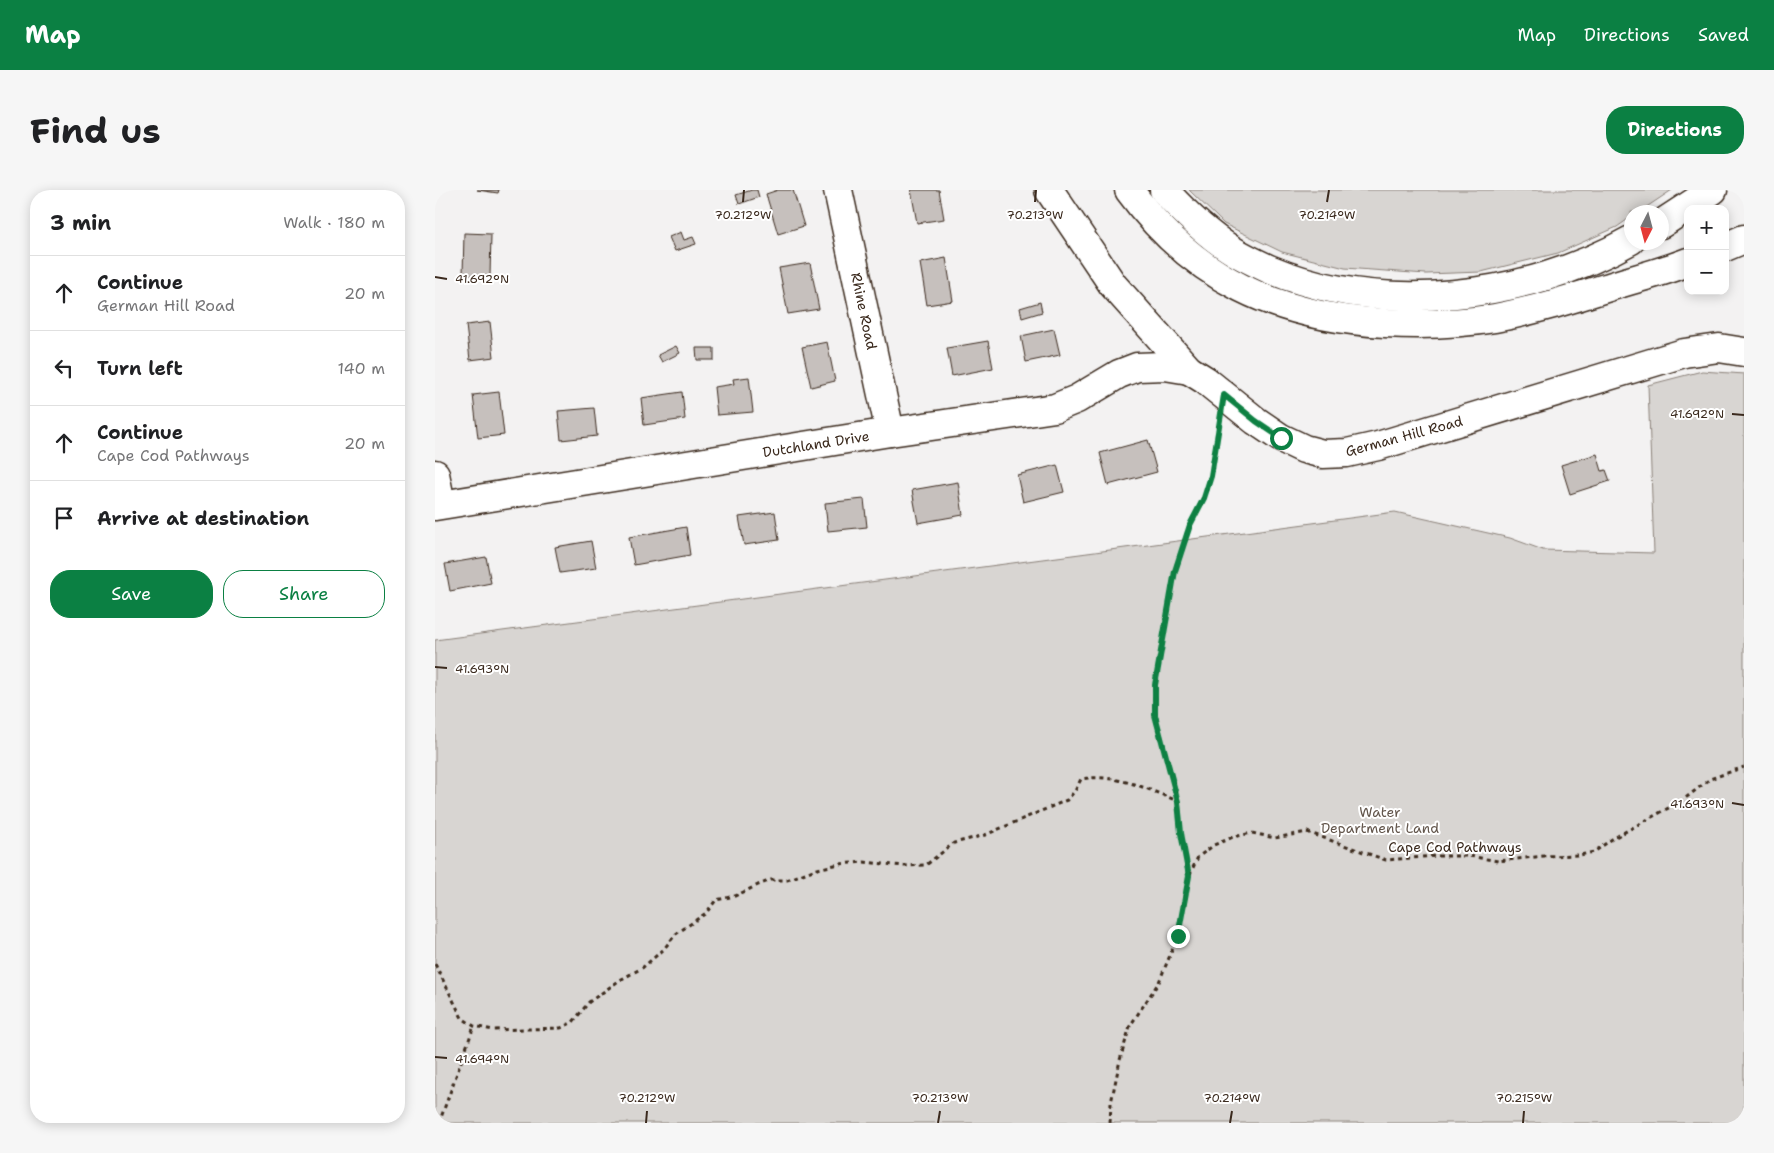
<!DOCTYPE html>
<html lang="en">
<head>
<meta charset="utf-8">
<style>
  body { margin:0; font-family:"Shantell Sans",sans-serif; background:#f6f6f6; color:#202124 }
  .controls { position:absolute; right:15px; top:15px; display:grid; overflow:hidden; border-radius:10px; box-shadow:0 2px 12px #0003 }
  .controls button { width:45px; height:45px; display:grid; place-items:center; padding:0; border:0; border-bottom:1px solid #e0e0e0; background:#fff; color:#202124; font:25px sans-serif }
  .compass { position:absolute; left:1189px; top:15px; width:45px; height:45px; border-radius:50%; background:#fff; box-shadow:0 2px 12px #0003; rotate:186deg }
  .stop { position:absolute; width:15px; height:15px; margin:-11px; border:4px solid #0b8043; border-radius:50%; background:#fff }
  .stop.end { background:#0b8043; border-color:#fff; box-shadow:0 1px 5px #0008 }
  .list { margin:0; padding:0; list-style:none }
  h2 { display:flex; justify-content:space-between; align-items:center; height:65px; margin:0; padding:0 20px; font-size:21px }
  h2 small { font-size:16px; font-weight:400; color:#757577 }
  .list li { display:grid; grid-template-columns:32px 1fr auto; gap:15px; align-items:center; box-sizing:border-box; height:75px; padding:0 20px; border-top:1px solid #e0e0e0 }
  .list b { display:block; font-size:19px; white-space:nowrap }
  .list p { margin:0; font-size:16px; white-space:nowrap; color:#757577 }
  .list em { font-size:16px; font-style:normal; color:#757577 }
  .actions { display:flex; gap:10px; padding:15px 20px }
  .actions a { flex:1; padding:11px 0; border:1px solid #0b8043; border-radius:20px; text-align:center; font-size:18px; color:#0b8043 }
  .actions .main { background:#0b8043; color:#fff }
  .icon { flex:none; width:28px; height:28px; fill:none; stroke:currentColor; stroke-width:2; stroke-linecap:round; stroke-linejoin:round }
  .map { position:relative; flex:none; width:1309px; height:933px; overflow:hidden; border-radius:20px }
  header { display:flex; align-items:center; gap:30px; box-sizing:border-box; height:70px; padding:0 25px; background:#0b8043; color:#fff }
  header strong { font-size:24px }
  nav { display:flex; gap:28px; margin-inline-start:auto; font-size:18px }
  .intro { display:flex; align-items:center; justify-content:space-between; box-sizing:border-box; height:120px; padding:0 30px }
  h1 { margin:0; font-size:35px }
  .button { padding:12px 22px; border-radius:20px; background:#0b8043; color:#fff; font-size:18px; font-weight:700 }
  main { display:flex; gap:30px; padding:0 30px }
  aside { flex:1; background:#fff; border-radius:20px; box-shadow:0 2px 12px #0003 }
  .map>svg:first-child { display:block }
  .green { fill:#d8d5d2; stroke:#8a8078 }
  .building { fill:#c6c0bd; stroke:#3b2a1e }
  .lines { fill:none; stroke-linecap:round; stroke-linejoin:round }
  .minor-casing { stroke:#3b2a1e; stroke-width:31 }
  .highway-casing { stroke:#3b2a1e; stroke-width:31 }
  .path { stroke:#3b2a1e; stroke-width:3; stroke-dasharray:4 4; stroke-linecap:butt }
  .minor { stroke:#fff; stroke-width:28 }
  .highway { stroke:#fff; stroke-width:28 }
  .route { stroke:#0b8043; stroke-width:6 }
  .ticks { fill:none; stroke:#3b2a1e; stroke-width:2 }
  .labels { text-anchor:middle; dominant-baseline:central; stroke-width:4; stroke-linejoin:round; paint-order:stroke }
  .street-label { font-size:14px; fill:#3b2a1e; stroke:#fff }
  .park-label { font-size:14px; fill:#62554b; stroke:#fff }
  .ticks-label { font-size:12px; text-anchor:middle; fill:#3b2a1e; stroke:#fff; stroke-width:4; stroke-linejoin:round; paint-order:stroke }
</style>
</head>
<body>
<header>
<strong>Map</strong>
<nav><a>Map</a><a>Directions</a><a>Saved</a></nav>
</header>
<div class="intro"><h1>Find us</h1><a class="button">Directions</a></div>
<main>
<aside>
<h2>3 min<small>Walk · 180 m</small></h2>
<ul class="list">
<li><svg class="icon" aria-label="ahead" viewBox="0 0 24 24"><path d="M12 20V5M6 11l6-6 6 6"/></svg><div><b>Continue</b><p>German Hill Road</p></div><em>20 m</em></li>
<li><svg class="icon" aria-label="left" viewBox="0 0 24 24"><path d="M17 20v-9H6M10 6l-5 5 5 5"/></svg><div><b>Turn left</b></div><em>140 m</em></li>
<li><svg class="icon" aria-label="ahead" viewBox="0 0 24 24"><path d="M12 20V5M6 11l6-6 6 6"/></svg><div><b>Continue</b><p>Cape Cod Pathways</p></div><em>20 m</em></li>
<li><svg class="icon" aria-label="arrive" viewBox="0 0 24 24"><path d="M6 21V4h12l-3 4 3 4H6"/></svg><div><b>Arrive at destination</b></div></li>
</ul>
<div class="actions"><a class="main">Save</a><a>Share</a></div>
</aside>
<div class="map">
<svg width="1309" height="933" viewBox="0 0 1309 933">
  <rect width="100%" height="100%" fill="#f3f2f2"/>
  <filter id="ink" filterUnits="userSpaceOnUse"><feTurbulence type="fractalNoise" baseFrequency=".02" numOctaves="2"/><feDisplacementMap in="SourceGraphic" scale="10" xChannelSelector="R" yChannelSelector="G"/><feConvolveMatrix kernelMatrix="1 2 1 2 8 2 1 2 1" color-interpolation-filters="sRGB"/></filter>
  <g filter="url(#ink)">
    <g class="green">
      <polygon points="754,0 1237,0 1204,22 1196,22 1196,27 1182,37 1123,63 1046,82 991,84 910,78 847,62 789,34"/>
      <polygon points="1267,181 1309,184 1309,933 0,933 0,450 960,322 1075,348 1108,360 1219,363 1213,195"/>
    </g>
    <g class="building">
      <polygon points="42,0 64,0 63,3"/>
      <polygon points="317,0 322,0 324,7 304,14 301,5"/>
      <polygon points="343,0 358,0 369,36 343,44 331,4"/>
      <polygon points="476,0 504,0 509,29 482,33"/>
      <polygon points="246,42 249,50 258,47 261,54 240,61 234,47"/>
      <polygon points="29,43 56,44 55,86 28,85"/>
      <polygon points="511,68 518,111 492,115 485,73"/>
      <polygon points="375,73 384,119 353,124 344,78"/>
      <polygon points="605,112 607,122 587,128 585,118"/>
      <polygon points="55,132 59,167 35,170 31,135"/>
      <polygon points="619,139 625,165 591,172 586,146"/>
      <polygon points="553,151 558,178 517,186 512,158"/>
      <polygon points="392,152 400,191 376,197 367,157"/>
      <polygon points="241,156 245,163 227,172 223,165"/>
      <polygon points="261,158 279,158 279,170 262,170"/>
      <polygon points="314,187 318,222 282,225 279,197 299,194 298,189"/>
      <polygon points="64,202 69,245 43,248 38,205"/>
      <polygon points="247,202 250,229 209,235 206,208"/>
      <polygon points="159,218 162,246 126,250 123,221"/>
      <polygon points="713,250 722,282 673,295 665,263"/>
      <polygon points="1162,264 1167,281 1171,280 1175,291 1135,304 1126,275"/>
      <polygon points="622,275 629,302 588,312 582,285"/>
      <polygon points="523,292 528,325 483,333 477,300"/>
      <polygon points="429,309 432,337 393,341 390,313"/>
      <polygon points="340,322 344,350 309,355 304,327"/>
      <polygon points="251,337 255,365 199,375 194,347"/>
      <polygon points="156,351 161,378 125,383 120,357"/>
      <polygon points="51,367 56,393 15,401 10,374"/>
    </g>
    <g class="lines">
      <defs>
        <g id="minor">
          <polyline points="403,0 455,242"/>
          <polyline points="614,0 678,95 754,180 770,190 821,231 846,248 869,259 888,264 912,263 943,256 1249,163 1284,158 1309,162"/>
          <polyline points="0,284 6,314"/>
          <polyline points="0,316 455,242 620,218 642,209 684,184 702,177 730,176 754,180"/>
        </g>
        <g id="highway">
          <path d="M694 0C759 89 842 127 950 133 987 135 1024 134 1060 128 1099 121 1139 108 1177 96 1202 88 1228 82 1253 72"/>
          <path d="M729 0C749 22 769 42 794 58 806 66 821 73 834 79 946 126 1092 109 1196 50"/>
          <polyline points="1226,34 1278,0"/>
          <polyline points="1290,57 1309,49"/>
        </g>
      </defs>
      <use href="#minor" class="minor-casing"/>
      <use href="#highway" class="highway-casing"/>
      <g class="path">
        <polyline points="743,611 720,525 720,495 740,381 755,335 769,308 776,286 784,234"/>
        <path d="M0 774 27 828 39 836 58 840 126 838 138 832 154 812 185 790 207 778 228 760 241 744 271 723 281 710 300 706 323 695 336 690H352L378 680 404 674 429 672 469 676 491 675 519 653 550 645 632 610 640 601 646 589C681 583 712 599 743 611L746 643 754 686"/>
        <polyline points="4,933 39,836"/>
        <polyline points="675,933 676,913 685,870 695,836 724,792 743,746 754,686 763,667 779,655 798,647 817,643 840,648 872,642 951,670 1001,666 1034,666 1063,671 1109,666 1145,665 1159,662 1177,649 1248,610 1275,589 1309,577"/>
      </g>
      <use href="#minor" class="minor"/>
      <use href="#highway" class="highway"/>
    </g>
  </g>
  <g class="lines" filter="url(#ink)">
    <polyline class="route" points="743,746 754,686 746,643 743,612 720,525 720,495 740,381 755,335 769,308 776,286 789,205 821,231 846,248"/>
  </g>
  <path class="ticks" d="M308 12 309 0M600 12 601 0M892 12 894 0M0 87 12 89M1297 224 1309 225M0 477 12 478M1297 613 1309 615M0 867 12 868M211 933 212 921M503 933 505 921M795 933 797 921M1088 933 1089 921"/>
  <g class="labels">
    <g class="street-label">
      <text transform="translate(429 121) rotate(78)">Rhine Road</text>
      <text transform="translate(969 246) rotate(-15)">German Hill Road</text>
      <text transform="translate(381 254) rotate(-9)">Dutchland Drive</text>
      <text x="1020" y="657">Cape Cod Pathways</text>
    </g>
    <g class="park-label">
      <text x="945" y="622">Water<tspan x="945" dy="16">Department Land</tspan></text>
    </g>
  </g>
  <g class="ticks-label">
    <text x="308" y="29">70.212°W</text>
    <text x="600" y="29">70.213°W</text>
    <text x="892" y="29">70.214°W</text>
    <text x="47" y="93">41.692°N</text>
    <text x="1262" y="228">41.692°N</text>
    <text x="47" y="483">41.693°N</text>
    <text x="1262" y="618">41.693°N</text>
    <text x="47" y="873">41.694°N</text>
    <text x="212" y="912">70.212°W</text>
    <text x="505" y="912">70.213°W</text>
    <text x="797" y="912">70.214°W</text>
    <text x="1089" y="912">70.215°W</text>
  </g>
</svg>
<div class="controls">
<button>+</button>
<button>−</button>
</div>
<svg class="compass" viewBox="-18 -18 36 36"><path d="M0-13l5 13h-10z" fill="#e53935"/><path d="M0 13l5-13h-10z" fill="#757577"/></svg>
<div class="stop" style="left:846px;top:248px"></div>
<div class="stop end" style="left:743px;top:746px"></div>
</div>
</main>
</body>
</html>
